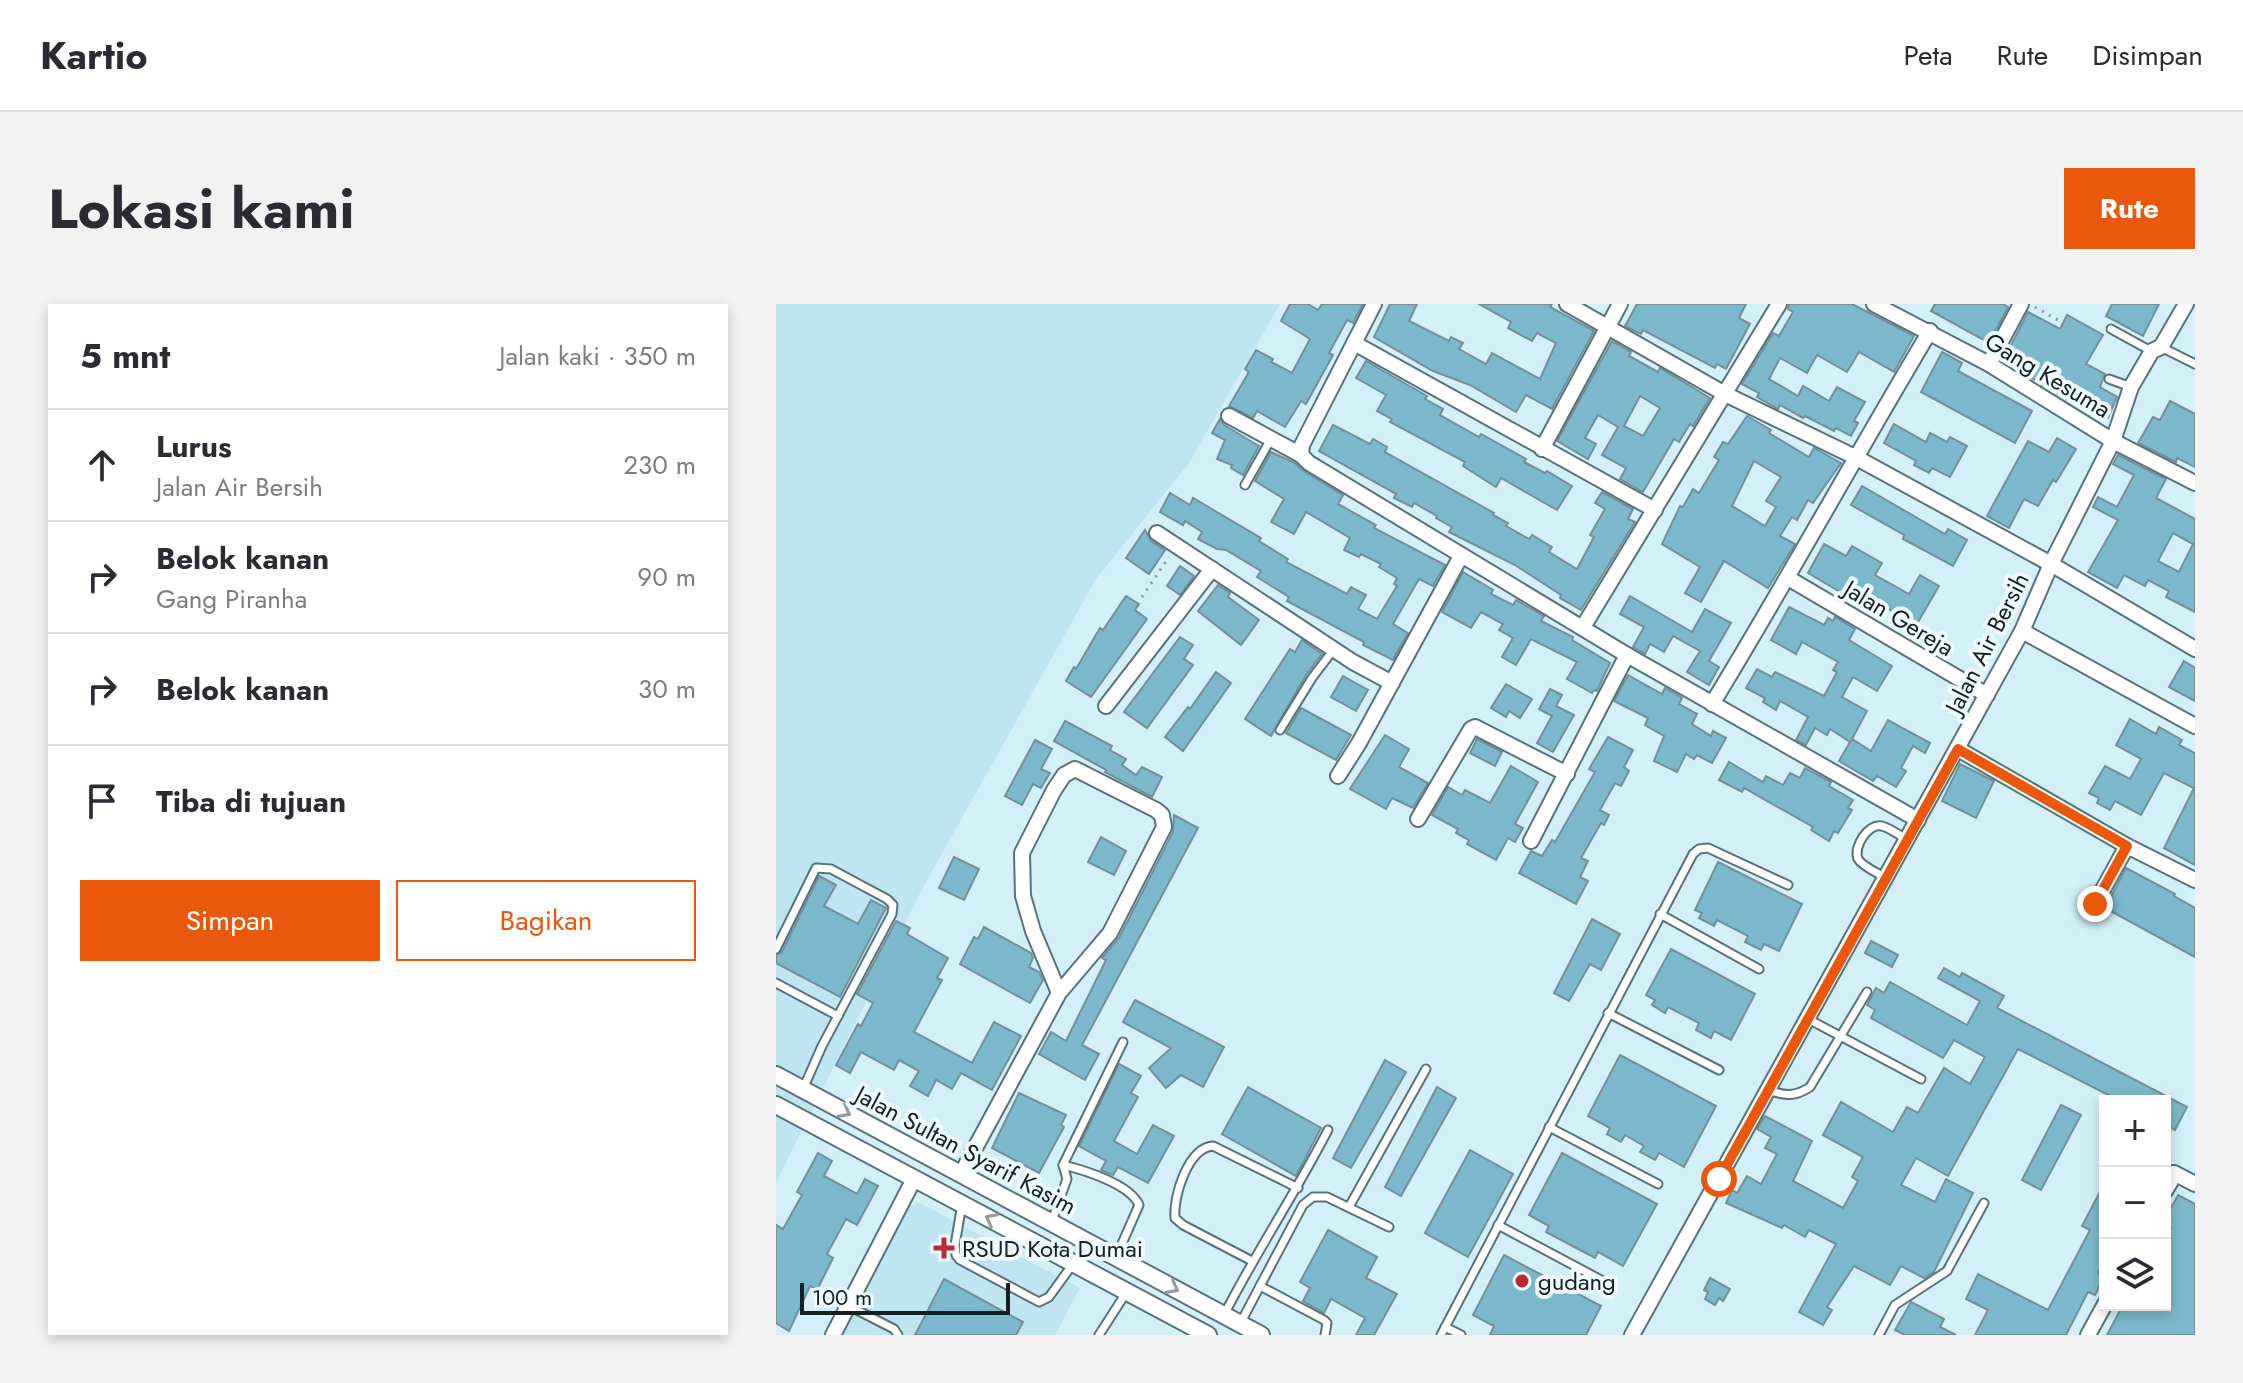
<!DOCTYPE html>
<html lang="id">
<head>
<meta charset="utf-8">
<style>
  body { margin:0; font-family:Jost,sans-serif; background:#f2f2f3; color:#2b2b33 }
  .controls { position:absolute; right:24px; bottom:24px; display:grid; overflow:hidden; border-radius:0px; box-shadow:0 4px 12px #0003 }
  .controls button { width:72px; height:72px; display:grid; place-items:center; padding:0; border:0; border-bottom:2px solid #e1e1e2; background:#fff; color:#2b2b33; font:40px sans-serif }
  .scale { position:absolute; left:24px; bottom:20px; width:210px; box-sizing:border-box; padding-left:8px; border:4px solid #141f23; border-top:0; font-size:22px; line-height:28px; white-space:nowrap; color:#141f23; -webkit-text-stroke:6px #eefafe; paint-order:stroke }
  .stop { position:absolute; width:24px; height:24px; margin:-18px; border:6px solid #ea580c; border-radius:50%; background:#fff }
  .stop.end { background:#ea580c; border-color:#fff; box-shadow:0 2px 8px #0008 }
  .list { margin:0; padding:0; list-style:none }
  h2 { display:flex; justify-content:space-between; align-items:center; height:104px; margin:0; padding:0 32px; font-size:34px }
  h2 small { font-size:26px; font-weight:400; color:#7c7c81 }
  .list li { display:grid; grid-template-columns:52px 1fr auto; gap:24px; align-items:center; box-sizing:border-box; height:112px; padding:0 32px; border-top:2px solid #e1e1e2 }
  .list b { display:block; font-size:30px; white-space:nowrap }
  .list p { margin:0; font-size:26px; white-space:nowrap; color:#7c7c81 }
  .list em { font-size:26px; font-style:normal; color:#7c7c81 }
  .actions { display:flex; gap:16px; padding:24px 32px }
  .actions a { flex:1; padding:18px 0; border:2px solid #ea580c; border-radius:0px; text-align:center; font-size:28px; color:#ea580c }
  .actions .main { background:#ea580c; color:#fff }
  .icon { flex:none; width:44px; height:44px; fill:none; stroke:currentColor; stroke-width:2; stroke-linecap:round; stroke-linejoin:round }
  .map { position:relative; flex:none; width:1419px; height:1031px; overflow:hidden; border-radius:0px }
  header { display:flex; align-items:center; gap:48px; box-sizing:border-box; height:112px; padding:0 40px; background:#fff; border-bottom:2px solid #e1e1e2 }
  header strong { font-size:38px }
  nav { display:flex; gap:44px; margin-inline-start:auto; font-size:28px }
  .intro { display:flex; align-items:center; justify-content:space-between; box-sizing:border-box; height:192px; padding:0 48px }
  h1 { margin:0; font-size:56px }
  .button { padding:20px 36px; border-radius:0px; background:#ea580c; color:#fff; font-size:28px; font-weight:700 }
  main { display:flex; gap:48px; padding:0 48px }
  aside { flex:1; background:#fff; border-radius:0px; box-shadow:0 4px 12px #0003 }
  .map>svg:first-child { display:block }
  .built { fill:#c0e5f2 }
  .building { fill:#7bb8cb; stroke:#748f98; stroke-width:2; fill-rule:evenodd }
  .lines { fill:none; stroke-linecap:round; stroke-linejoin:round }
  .service-casing { stroke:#58727a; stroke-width:11 }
  .minor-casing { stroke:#58727a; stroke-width:18 }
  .tertiary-casing { stroke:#58727a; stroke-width:20 }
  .path { stroke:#8499a1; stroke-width:3; stroke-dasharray:2 6; stroke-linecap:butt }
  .service { stroke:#fff; stroke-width:7 }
  .minor { stroke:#fff; stroke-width:14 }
  .tertiary { stroke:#fff; stroke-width:16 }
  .oneway { stroke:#959a9c }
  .route { stroke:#ea580c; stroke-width:10 }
  .poi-dot { fill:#bb2a3b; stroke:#eefafe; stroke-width:3 }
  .labels { text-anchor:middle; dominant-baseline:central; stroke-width:8; stroke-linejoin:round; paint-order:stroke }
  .street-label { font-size:24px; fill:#141f23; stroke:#eefafe }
  .poi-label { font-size:24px; fill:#141f23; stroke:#eefafe; text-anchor:start }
</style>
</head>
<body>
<header>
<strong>Kartio</strong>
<nav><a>Peta</a><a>Rute</a><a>Disimpan</a></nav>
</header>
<div class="intro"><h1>Lokasi kami</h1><a class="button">Rute</a></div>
<main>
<aside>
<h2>5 mnt<small>Jalan kaki · 350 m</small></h2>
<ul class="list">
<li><svg class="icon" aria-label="ahead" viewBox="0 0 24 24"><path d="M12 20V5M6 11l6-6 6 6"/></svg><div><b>Lurus</b><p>Jalan Air Bersih</p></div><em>230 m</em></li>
<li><svg class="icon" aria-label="right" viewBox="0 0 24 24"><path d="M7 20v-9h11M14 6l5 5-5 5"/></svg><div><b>Belok kanan</b><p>Gang Piranha</p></div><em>90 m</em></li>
<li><svg class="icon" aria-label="right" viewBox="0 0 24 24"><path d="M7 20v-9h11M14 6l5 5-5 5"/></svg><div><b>Belok kanan</b></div><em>30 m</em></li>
<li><svg class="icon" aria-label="arrive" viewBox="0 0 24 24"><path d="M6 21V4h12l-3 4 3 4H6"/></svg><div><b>Tiba di tujuan</b></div></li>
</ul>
<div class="actions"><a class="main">Simpan</a><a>Bagikan</a></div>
</aside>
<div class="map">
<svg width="1419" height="1031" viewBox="0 0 1419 1031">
  <rect width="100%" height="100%" fill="#d3f0fa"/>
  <g class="built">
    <polygon points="0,0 504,0 413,159 320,275 145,587 0,879"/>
    <polygon points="144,899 304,984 279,1031 63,1031 127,904"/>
  </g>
  <g class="building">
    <polygon points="514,0 532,0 542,6 546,0 587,0 577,19 571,16 553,49 557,51 530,100 525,97 509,123 481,107 477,114 453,102 473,68 469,65 480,46 497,55 495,58 516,69 534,35 505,17"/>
    <polygon points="614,0 641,0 633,17 673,37 675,33 687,39 683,45 710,60 716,49 764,75 780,39 761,29 756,37 732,24 735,18 703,0 776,0 774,3 818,27 776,105 750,91 740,108 694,81 657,67 598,33"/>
    <polygon points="861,0 970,0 963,14 974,20 950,65 941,60 939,64 867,26 865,30 849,22"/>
    <polygon points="1013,0 1076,0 1138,32 1118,68 1083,48 1071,68 1041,51 1031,69 1004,54 993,75 1022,92 1027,82 1053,97 1061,83 1089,98 1078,117 1082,119 1075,132 1060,124 1058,127 1029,112 1027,114 1004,101 1002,105 981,93 983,89 966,80 997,29 1003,32 1017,8 1012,5"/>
    <polygon points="1159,0 1227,0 1232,3 1213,39 1155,7"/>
    <polygon points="1336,0 1383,0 1367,32 1330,12"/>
    <polygon points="1252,8 1284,25 1291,11 1327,31 1310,60 1329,70 1324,83 1341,93 1332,114 1320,108 1318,111 1227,57"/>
    <path d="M836 37 855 48 853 52 882 68 884 64 934 94 917 122 914 120 903 138 898 135 867 188 844 175 850 164 826 151 842 123 822 111 809 134 820 140 812 155 781 137ZM864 92 884 104 867 132 848 122Z"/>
    <polygon points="1166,48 1186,59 1182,67 1256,107 1239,139 1145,88"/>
    <polygon points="590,57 651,92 649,95 667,105 664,111 703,133 705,130 750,155 748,158 769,169 771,167 796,182 781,206 725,174 720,183 687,162 689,158 614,118 616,115 601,107 610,91 580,74"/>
    <polygon points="1394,97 1419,110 1419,163 1401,154 1400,158 1362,139 1377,113 1384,116"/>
    <path d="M971 112 995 126 993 129 1033 153 1038 144 1065 159 1037 199 1032 196 1021 216 1016 213 1004 232 1019 240 992 284 948 257 925 298 909 289 924 263 886 240 904 202 907 203 917 185 923 189 943 156 938 153 947 138 952 140ZM978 157 1005 173 990 197 1000 203 989 222 956 202Z"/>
    <polygon points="444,115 448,121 483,142 467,171 455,164 456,161 441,155 449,136 436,129"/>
    <polygon points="1118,120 1150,138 1154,129 1171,138 1174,133 1191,142 1174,173 1156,164 1153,169 1138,161 1140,157 1108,139"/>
    <polygon points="557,121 594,140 597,135 611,143 609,148 718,209 717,211 732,219 730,222 753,235 756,231 776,243 773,248 801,265 818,233 814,231 829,205 819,199 826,188 857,205 852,215 859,218 805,306 784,294 785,291 739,261 673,228 676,223 660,214 661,212 638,199 636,203 618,194 620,190 543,147"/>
    <polygon points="1281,134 1300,145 1280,178 1277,176 1262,202 1248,195 1233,224 1211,212 1252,137 1273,148"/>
    <polygon points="495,148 519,159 528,167 567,191 562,200 600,221 598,224 669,261 657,282 643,275 617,320 632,329 617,356 587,341 588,338 511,297 513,293 481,273 485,267 450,246 441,245 422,235 426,228 409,217 407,221 384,208 394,189 414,201 417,194 485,234 483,237 512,255 510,258 571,290 575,283 590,291 582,305 601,315 621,282 618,280 621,274 603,263 605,260 585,250 583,253 568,246 574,234 530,208 518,230 495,218 508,195 479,177"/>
    <path d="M1342 151 1390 175 1380 194 1419 215V308L1390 293 1393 287 1372 276 1369 282 1348 271 1341 284 1312 268 1342 216 1317 203 1322 193 1341 203 1358 171 1337 160ZM1397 229 1417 240 1403 268 1382 257Z"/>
    <polygon points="1086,182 1169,230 1172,225 1191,236 1177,262 1127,235 1128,231 1075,201"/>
    <polygon points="369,226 375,237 389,246 373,270 350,254"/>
    <polygon points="1048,240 1070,252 1076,242 1106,259 1099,271 1133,290 1144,271 1163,282 1138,325 1119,314 1121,310 1087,291 1083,299 1032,269"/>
    <polygon points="404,262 418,272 404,291 391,282"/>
    <polygon points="687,268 717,286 715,290 737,301 740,296 768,312 765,317 797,333 796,336 834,359 821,387 818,386 816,389 791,375 801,358 755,335 740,361 726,353 737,334 723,326 727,320 705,308 695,324 666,308"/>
    <polygon points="442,281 454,289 452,293 483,316 465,341 422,307"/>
    <polygon points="350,292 363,300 359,306 371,315 315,393 290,377 298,363 300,365 324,324 327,326"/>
    <polygon points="854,292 916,328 929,305 955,319 933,357 943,363 933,381 911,368 924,347 897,332 888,348 874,340 869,350 857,343 868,323 844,310"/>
    <polygon points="1013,303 1048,321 1052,314 1057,317 1059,313 1079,325 1073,336 1116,362 1101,387 1077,373 1066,393 1091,407 1075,437 1076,435 1095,447 1112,416 1154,439 1149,449 1137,442 1125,464 1130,467 1120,483 1101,472 1097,477 1063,457 1074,438 1054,425 1051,431 1039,424 1030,441 1020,436 1032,413 1004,397 1000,406 987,398 989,394 970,384 981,365 996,373 999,368 1048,392 1061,368 1057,366 1062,358 1026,338 1020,350 995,336"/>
    <polygon points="404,333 417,341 408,355 417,361 371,424 348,408"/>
    <polygon points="526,336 546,350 530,371 495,432 469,415 514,345 519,348"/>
    <polygon points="1408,357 1419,364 1419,397 1393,383"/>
    <polygon points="440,368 455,379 407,447 389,433 412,403 414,405"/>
    <polygon points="852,371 886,390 889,384 906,394 903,400 921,410 916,420 935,432 937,427 950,434 936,459 921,451 918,455 910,450 901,468 878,457 888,432 869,421 872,414 838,397"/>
    <polygon points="567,372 592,386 580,407 555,393"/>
    <polygon points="730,380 756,395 744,414 733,407 730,413 715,404"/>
    <polygon points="774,385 786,391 780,402 798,411 777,448 761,439 776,412 763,405"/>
    <polygon points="525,404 575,431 560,456 510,429"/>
    <polygon points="1354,415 1380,430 1383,423 1406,436 1403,441 1419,449 1419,561 1388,544 1418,484 1388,469 1365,511 1339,497 1334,506 1321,499 1323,494 1313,489 1329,462 1354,475 1365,455 1340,441"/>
    <polygon points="289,417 336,442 334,446 350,455 346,461 360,471 366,463 386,473 376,493 329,468 330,466 278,437"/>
    <polygon points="609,431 633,445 623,463 652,479 637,504 616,494 610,505 574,485"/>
    <polygon points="832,433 857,446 848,463 853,467 845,482 839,479 824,506 833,511 828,521 825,519 805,554 812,557 804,573 812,577 800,600 743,569 755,547 766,552 776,536 779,538 819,468 813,465"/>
    <polygon points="701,435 726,448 719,462 694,449"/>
    <polygon points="259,436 276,445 265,465 274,469 265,484 257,480 246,501 229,492"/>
    <polygon points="953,458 987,478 990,472 1007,481 1014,469 1024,474 1029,464 1055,478 1053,482 1077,496 1072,504 1076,506 1062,529 1058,527 1053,537 1035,526 1037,523 968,484 966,488 943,476"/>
    <polygon points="1184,460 1218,477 1200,514 1166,497"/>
    <polygon points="735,462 762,478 739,520 747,524 739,538 732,534 720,556 691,540 693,536 680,529 682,525 656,511 672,483 686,491 689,486 714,499"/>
    <polygon points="398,511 422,524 306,741 323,750 309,776 263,750 275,728 290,737 330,656 326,654 343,634 397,528"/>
    <polygon points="325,533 350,547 338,571 312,558"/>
    <polygon points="178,553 203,565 188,596 163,584"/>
    <polygon points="942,558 1026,600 1003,647 988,640 985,646 969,638 972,632 941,616 938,622 923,614 926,609 919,606"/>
    <polygon points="1350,564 1399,590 1398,592 1419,604 1419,653 1329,604"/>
    <polygon points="43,572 60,581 48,602 82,620 95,596 110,604 64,693 0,659 0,651 6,648"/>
    <polygon points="816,615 844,630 825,666 814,660 793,697 778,689"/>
    <polygon points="120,617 134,624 131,630 172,654 161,674 166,676 138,728 196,759 218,718 245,732 216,786 185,769 176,785 160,776 152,792 134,782 143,767 123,756 118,766 85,748 74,769 60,761 82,720 85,722 97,699 81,690"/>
    <polygon points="208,623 255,649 257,654 253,663 263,668 267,676 254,699 184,660 198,633 202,635"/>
    <polygon points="1095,637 1122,651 1116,663 1089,649"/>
    <polygon points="895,645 979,690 955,736 938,727 935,734 920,726 923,719 892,703 889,709 876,701 879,696 870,691"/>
    <polygon points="1168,664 1184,673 1186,669 1228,692 1221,704 1411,803 1399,826 1389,820 1389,797 1344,797 1242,745 1172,872 1140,854 1125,881 1159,898 1170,875 1197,889 1158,968 1148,974 1125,962 1114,981 1078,962 1051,1003 1056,1006 1047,1021 1023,1008 1060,940 1033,926 1029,933 1008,921 1006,924 950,899 956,886 961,889 971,872 985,880 1001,850 989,844 995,833 981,825 989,812 1036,837 1017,877 1067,904 1082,877 1076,873 1087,853 1047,831 1065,798 1117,828 1131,803 1142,809 1168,764 1194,780 1209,753 1178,736 1167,754 1095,714 1099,706 1091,701 1100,684 1108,689 1114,678 1191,721 1204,697 1162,674"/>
    <polygon points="359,696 448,743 427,783 405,771 390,784 373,764 395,744 347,718"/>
    <polygon points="844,751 940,802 908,863 883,849 879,856 864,848 868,842 849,831 845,838 831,830 834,824 812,812"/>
    <polygon points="609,756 630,768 575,864 557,854"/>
    <polygon points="343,760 365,772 355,789 362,793 338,837 361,850 377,821 398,832 372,879 342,863 337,871 325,866 330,857 303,842"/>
    <polygon points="472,783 545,824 520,872 446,830"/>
    <polygon points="661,783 680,794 625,892 609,883"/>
    <polygon points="243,789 290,811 285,821 288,823 263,869 216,844"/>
    <polygon points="1285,801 1305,811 1265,886 1246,876"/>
    <polygon points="694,846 737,870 692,953 649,929"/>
    <polygon points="42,849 56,857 48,872 81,890 89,875 102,882 81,921 70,915 51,950 57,954 41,986 34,982 13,1027 0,1019 0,921 7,925 26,891 21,888"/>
    <polygon points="786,849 881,900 847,962 822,948 819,954 804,946 770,928 773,922 753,911"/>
    <polygon points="1329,878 1329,955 1322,969 1328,973 1319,991 1312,988 1290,1031 1199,1031 1212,1006 1190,995 1202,970 1272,1006 1314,926 1306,922"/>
    <polygon points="1402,891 1419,900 1419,1031 1331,1031 1347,1001 1389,1001 1389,936 1395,924 1389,921 1389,915"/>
    <polygon points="552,926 601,953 590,974 621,990 598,1031 580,1031 589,1014 555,995 548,1009 527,997 534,984 524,978"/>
    <polygon points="728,951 825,1002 810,1031 714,1031 718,1022 697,1011"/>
    <polygon points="934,974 954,985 947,997 943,994 939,1001 929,995 932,988 928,986"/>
    <polygon points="168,975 247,1018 240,1031 139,1031"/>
    <polygon points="1135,998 1168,1015 1164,1023 1180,1031 1129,1031 1119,1026"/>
  </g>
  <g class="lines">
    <defs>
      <g id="service">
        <polyline points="1335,25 1375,47"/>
        <polyline points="1385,43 1419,60"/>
        <polyline points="1333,75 1355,83"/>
        <polyline points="469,181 495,135"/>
        <polyline points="504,426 536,374 558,345"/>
        <path d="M1110 574C1102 569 1087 563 1082 555 1077 543 1092 519 1106 522 1114 524 1123 531 1130 535"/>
        <polyline points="884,610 983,665"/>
        <polyline points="0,645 40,564 55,565 111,595 117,601 116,610 46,742 27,785"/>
        <polyline points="0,679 62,712"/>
        <polyline points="832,709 943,766"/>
        <polyline points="1032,715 1145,775"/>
        <path d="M992 786C1009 792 1019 793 1034 783L1091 688"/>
        <polyline points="773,823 882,880"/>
        <polyline points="287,861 347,738"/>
        <polyline points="186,900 179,941 180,951 184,956 263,998 273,993 297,960"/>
        <polyline points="573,903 650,765"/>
        <path d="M276 917 291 875 287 861C308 866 354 880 363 901L341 951"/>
        <polyline points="722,921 827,977"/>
        <path d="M476 957 407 921 399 914C397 892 412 844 437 842L522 884"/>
        <polyline points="484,982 527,901 537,893 551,893 613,923"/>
        <polyline points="73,1002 118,1025 122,1031"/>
        <path d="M449 1009C481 947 520 888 552 826"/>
        <polyline points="464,1020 484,982 548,1016 551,1019 549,1031"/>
        <polyline points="669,1023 685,1031"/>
        <polyline points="323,1031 350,989"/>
        <polyline points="665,1031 917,550 923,545 932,544 1012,581"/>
        <polyline points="1103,1031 1119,1001 1171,967 1208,899"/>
      </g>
      <g id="minor">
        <polyline points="791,0 949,90 1079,153 1275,260 1419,345"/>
        <polyline points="1098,0 1213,60 1337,137 1419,179"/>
        <polyline points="578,39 879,206"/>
        <polyline points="1213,60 1245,0"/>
        <polyline points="453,112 525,151 533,159 851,351 1142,516"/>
        <polyline points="766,145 844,0"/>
        <polyline points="525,151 526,141 598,0"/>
        <polyline points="381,229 577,358 616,379"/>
        <polyline points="1012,274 1211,391"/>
        <polyline points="807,323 1003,0"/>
        <polyline points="1246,327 1419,422"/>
        <path d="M936 400C1011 277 1080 151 1154 27"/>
        <polyline points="330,402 436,265"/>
        <polyline points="1182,445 1351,542 1419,576"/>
        <polyline points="562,472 583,439 685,252"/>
        <polyline points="642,515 695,425 699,423 791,470"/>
        <polyline points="755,537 851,351"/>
        <polyline points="1319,600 1351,542"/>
        <polyline points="185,870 283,689 334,629 388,523 386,511 380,506 299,465 288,471 278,486 246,549 247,592 257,627 283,689"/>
        <polyline points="1389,887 1395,877 1392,870 1398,869 1419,880"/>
        <polyline points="57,1031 138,875"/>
        <polyline points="856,1031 1246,327 1275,260 1337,137 1355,83 1376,47 1385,43 1410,0"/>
        <polyline points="1312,1031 1329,1000"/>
      </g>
      <g id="tertiary">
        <polyline points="0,771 485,1031"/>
        <polyline points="0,801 432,1031"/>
      </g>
    </defs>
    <use href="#service" class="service-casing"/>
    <use href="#minor" class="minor-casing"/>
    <use href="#tertiary" class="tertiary-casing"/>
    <g class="path">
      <polyline points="1259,3 1287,19"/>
      <polyline points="366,293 393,253"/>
    </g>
    <use href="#service" class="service"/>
    <use href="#minor" class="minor"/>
    <use href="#tertiary" class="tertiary"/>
  </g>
  <defs><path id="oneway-chevron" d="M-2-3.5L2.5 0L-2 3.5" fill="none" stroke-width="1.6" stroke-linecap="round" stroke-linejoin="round" transform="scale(2)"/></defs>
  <g class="oneway">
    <use href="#oneway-chevron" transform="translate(69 808) rotate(28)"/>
    <use href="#oneway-chevron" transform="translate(215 915) rotate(-152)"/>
    <use href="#oneway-chevron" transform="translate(397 984) rotate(28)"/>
  </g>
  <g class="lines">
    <polyline class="route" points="943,875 1182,445 1351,542 1319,600"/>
  </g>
  <g class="poi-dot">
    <path d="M164 932h8v8h8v8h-8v8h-8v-8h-8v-8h8z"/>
    <circle cx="746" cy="977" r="8"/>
  </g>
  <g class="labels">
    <g class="street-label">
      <text transform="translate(1272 71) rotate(31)">Gang Kesuma</text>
      <text transform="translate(1123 314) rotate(31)">Jalan Gereja</text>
      <text transform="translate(1211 339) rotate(-63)">Jalan Air Bersih</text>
      <text transform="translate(190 846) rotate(28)">Jalan Sultan Syarif Kasim</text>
    </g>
    <g class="poi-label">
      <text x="186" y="944">RSUD Kota Dumai</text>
      <text x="762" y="977">gudang</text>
    </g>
  </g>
</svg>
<div class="controls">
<button>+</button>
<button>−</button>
<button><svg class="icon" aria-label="layers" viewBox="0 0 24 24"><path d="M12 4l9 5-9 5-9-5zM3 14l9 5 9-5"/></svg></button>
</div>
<div class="scale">100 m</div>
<div class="stop" style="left:943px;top:875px"></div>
<div class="stop end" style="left:1319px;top:600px"></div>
</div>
</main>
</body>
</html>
